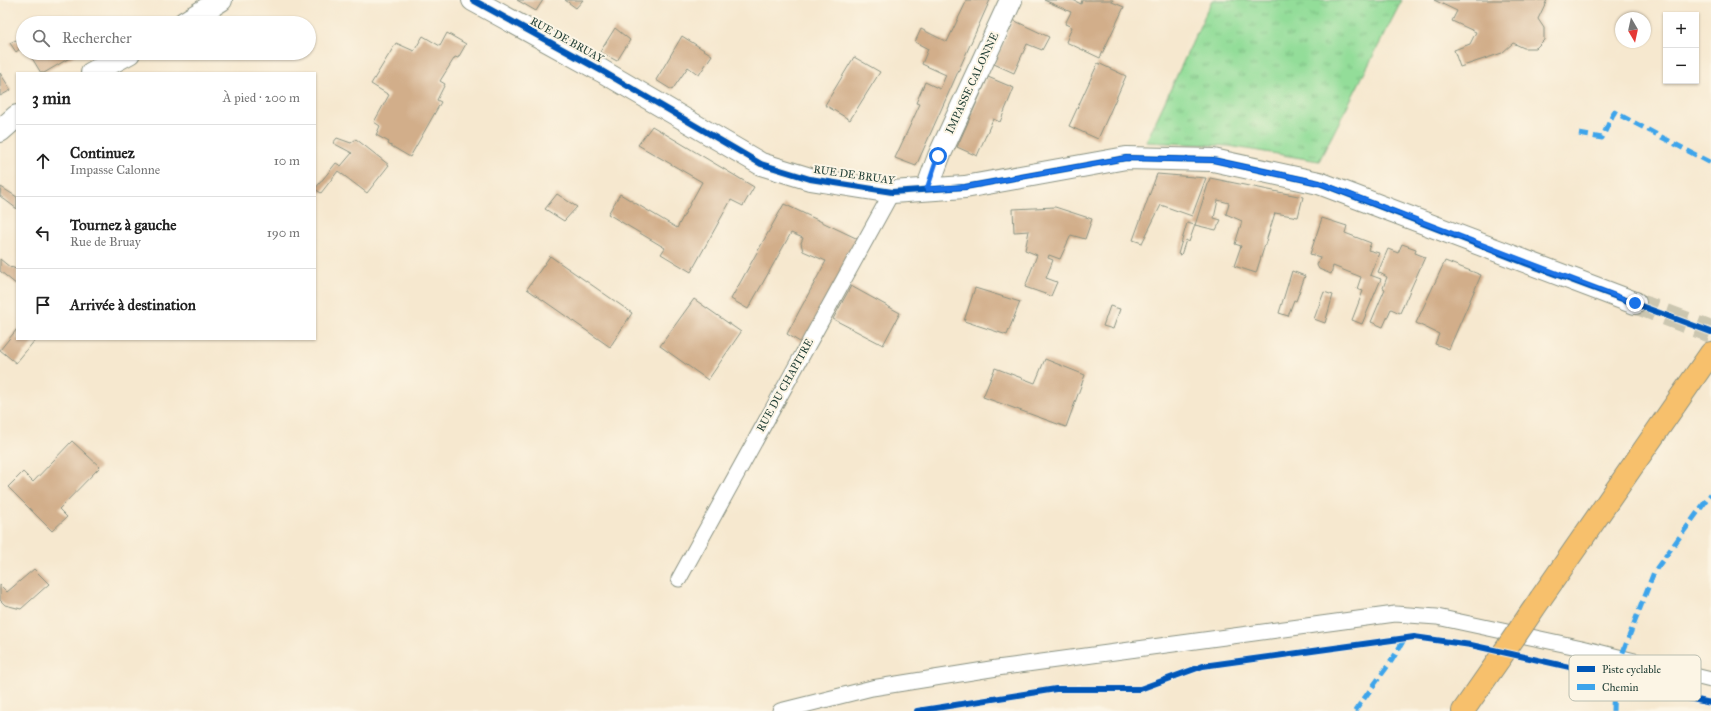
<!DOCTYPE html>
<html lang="fr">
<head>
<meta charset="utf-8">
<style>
  body { margin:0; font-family:"IM FELL Great Primer",serif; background:#f2f2f2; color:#222 }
  .controls { position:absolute; right:12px; top:12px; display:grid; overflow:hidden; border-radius:0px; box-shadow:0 1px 3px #0004 }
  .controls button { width:36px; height:36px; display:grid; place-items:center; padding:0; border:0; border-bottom:1px solid #e0e0e0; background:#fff; color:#222; font:20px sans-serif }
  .compass { position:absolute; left:1615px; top:12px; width:36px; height:36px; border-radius:50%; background:#fff; box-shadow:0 1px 3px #0004; rotate:171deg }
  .stop { position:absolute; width:12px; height:12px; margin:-9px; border:3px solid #1a73e8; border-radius:50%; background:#fff }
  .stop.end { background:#1a73e8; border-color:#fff; box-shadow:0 1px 4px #0008 }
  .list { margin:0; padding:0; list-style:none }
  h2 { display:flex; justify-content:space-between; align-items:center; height:52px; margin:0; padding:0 16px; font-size:17px }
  h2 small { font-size:13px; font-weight:400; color:#767676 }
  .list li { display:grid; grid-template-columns:26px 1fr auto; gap:12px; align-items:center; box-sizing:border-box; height:72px; padding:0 16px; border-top:1px solid #e0e0e0 }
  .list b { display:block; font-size:15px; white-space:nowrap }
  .list p { margin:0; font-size:13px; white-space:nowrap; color:#767676 }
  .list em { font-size:13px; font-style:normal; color:#767676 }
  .icon { flex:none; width:22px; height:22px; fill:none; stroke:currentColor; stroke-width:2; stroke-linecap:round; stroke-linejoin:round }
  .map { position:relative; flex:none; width:1711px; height:711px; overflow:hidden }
  .search { position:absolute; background:#fff; box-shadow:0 1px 3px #0004; left:16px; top:16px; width:300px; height:44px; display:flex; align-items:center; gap:10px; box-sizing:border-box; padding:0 14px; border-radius:22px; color:#767676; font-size:15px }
  .panel { position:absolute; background:#fff; box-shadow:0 1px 3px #0004; left:16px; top:72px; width:300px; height:268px; border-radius:0px }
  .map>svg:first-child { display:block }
  .grass { fill:url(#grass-tufts); stroke:#598d66 }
  .building { fill:#d2ae8a }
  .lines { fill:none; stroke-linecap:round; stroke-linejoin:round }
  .tertiary-tunnel { stroke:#cbc6b0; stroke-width:22; stroke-dasharray:22 11; stroke-linecap:butt }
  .service-casing { stroke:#8a9282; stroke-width:17 }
  .minor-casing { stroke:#8a9282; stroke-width:24 }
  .tertiary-casing { stroke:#8a9282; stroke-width:24 }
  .primary-casing { stroke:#8a9282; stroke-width:24 }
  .service { stroke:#fff; stroke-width:15 }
  .minor { stroke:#fff; stroke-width:22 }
  .tertiary { stroke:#fff; stroke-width:22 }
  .primary { stroke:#f7c06c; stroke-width:22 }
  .primary-bridge-casing { stroke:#8a9282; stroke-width:24; stroke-linecap:butt }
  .primary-bridge { stroke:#f7c06c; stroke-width:22 }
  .quiet { stroke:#3da4eb; stroke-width:5; stroke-dasharray:10 5; stroke-linecap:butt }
  .cycleway-casing { stroke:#fcf5e5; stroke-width:8 }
  .cycleway { stroke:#0057b8; stroke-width:6 }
  .route { stroke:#1a73e8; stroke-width:5 }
  .labels { text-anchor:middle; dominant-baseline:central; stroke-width:4; stroke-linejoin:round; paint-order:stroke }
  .street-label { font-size:11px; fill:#1f3d34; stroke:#fcf5e5 }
  .key { fill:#fcf5e5; stroke:#babeb0; stroke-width:1 }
  .key-label { font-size:11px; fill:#1f3d34 }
</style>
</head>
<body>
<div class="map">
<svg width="1711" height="711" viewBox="0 0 1711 711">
  <defs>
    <pattern id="grass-tufts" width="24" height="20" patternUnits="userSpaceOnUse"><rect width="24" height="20" fill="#93dd99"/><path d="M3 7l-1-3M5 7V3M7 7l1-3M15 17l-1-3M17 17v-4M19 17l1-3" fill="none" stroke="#77b47e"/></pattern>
  </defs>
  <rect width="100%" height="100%" fill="#fcf5e5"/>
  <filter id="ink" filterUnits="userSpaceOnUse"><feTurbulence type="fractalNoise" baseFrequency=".025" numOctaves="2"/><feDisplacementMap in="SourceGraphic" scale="8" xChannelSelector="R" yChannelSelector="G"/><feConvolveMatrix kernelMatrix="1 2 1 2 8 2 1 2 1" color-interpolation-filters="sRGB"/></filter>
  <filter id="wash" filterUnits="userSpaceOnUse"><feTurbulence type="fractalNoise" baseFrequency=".012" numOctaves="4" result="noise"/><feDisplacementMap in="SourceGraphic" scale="16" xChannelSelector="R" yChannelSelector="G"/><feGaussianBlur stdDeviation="0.9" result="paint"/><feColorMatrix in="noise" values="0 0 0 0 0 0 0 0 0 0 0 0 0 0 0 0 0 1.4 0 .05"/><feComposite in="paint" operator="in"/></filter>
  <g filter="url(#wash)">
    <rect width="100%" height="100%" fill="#f6e8cf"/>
    <polygon class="grass" points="1212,0 1402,0 1319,161 1229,146 1146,142"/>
    <g id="blocks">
      <g class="building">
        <polygon points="517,0 543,0 536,11"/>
        <polygon points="565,0 583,0 576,8"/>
        <polygon points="967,0 990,0 916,166 895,158 920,104 916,103 925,82 940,89 946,75 922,64 928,49 915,42 921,29 947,42"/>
        <polygon points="1044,0 1073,0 1081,4 1082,0 1113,0 1112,2 1124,7 1100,58 1066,42 1072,27 1065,24 1071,12"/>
        <polygon points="1434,0 1547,0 1538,19 1544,28 1544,40 1536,48 1524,48 1513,43 1502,53 1460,67 1454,50 1470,44 1476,32 1452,21 1457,11"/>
        <polygon points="1013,20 1049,37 1042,50 1027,44 1014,73 994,64"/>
        <polygon points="615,28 630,40 617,61 600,52"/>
        <polygon points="447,33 466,44 458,58 455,57 440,81 445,84 437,100 441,102 410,157 388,144 389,142 376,135 380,126 374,122 389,95 371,84 396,43 414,51 423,36 440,46"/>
        <polygon points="682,36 712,55 699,75 688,67 672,90 656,80"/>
        <polygon points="16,40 21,48 16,52 10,43"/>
        <polygon points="29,53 78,53 44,73 41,73"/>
        <polygon points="854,57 880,72 850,120 825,105"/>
        <polygon points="1098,63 1126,76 1098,139 1069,126"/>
        <polygon points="0,73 11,90 0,96"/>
        <polygon points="988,77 1014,88 1000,122 993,119 977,156 957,147"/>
        <polygon points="652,126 754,187 743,206 731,200 691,272 661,254 665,248 608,214 620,194 677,228 702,182 638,145"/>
        <polygon points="337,138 351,143 356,139 389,165 367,193 338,171 321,193 315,189 336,163 341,166 352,153 333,143"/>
        <polygon points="1157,174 1206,178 1192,216 1161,205 1142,243 1133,240"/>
        <polygon points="1210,178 1303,197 1298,217 1275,213 1256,273 1234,266 1241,246 1235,244 1242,221 1226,214 1229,203 1218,200 1214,218 1221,220 1216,230 1195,225"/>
        <polygon points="1,187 17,197 17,209 0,196"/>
        <polygon points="557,194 577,207 564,221 545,209"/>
        <polygon points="784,204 860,240 803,344 787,334 826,261 803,251 801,243 803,238 791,233 748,309 731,299"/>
        <polygon points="1055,207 1092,219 1085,239 1071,235 1060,259 1049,255 1048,258 1053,260 1046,278 1057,282 1051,296 1025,287 1037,255 1025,250 1029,231 1014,232 1013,209"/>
        <polygon points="1322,218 1347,226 1345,233 1371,243 1368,250 1379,253 1370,275 1381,279 1362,324 1352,320 1363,291 1357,289 1361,277 1333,266 1331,274 1319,269 1317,265 1320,257 1310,254"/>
        <polygon points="1187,223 1195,225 1189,242 1186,240 1181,255 1178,254"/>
        <polygon points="1402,244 1416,249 1415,253 1425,257 1400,313 1391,309 1383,327 1371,322 1385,289 1383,288 1387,277 1378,272 1388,249 1398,253"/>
        <polygon points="550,256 632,313 610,347 527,289"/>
        <polygon points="0,259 11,268 12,267 17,270 17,285 0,271"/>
        <polygon points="1445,261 1481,275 1449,349 1435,344 1439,334 1416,323"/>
        <polygon points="1292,271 1305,276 1296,301 1294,300 1288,316 1279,313"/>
        <polygon points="851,286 900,313 883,345 833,319"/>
        <polygon points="975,288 1020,302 1007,335 964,321"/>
        <polygon points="1324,292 1333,295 1325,323 1314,319"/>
        <polygon points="694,299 741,332 708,380 660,346"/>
        <polygon points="1110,306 1120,309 1113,329 1103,326"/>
        <polygon points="17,329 17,339 36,339 16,363 0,350"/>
        <polygon points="1045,359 1085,375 1066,427 983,397 995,368 1035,383"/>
        <polygon points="72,441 100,467 59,509 67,517 52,531 8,487 23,472 33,482"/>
        <polygon points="34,569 49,584 21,609 5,605 0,600 0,585 7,592"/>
      </g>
    </g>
  </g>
  <g filter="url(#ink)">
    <use href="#blocks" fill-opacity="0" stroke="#8a9282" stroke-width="1"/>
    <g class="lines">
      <polyline class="tertiary-tunnel" points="1635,303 1711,332"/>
      <defs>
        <g id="service">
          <polyline points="679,579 892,192"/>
          <polyline points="780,711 872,688 997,668 1395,614 1437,617 1582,648 1711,680"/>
        </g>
        <polyline id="minor" points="927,189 939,156 1011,0"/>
        <g id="tertiary">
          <polyline points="473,0 602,71 761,164 810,179 892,192 965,187 1126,158 1213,160 1319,183 1635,303"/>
          <polyline points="184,23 221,0"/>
          <polyline points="92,73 129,53"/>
          <polyline points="0,131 17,116"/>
        </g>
        <g id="primary">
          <polyline points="1541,598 1711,353"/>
          <polyline points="1463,711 1500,658"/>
        </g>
      </defs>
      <use href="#service" class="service-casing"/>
      <use href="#minor" class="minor-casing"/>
      <use href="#tertiary" class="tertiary-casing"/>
      <use href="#primary" class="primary-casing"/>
      <use href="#service" class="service"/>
      <use href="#minor" class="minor"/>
      <use href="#tertiary" class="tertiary"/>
      <use href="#primary" class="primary"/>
      <defs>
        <polyline id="primary-bridge" points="1500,658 1541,598"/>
      </defs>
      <use href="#primary-bridge" class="primary-bridge-casing"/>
      <use href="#primary-bridge" class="primary-bridge"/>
      <g class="quiet">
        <polyline points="1579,134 1602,138 1614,112 1711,163"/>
        <polyline points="1355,711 1392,660 1405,638"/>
        <polyline points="1613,711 1614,677 1618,665 1654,572 1711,494"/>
      </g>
      <defs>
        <g id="cycleway">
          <polyline points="473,0 602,71 761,164 810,179 892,192 965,187 1126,158 1213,160 1319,183 1525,263 1711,332"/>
          <polyline points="917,711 1056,689 1140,689 1203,666 1414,637 1471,645 1614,677 1665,693 1711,703"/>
        </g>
      </defs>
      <use href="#cycleway" class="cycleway-casing"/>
      <use href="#cycleway" class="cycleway"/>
    </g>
  </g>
  <g class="lines" filter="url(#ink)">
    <polyline class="route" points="938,156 927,189 965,187 1126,158 1213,160 1320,183 1635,303"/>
  </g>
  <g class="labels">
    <g class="street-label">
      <text transform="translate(567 40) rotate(29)">RUE DE BRUAY</text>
      <text transform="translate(972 83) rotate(-65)">IMPASSE CALONNE</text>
      <text transform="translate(854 175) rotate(8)">RUE DE BRUAY</text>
      <text transform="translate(785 385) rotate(-61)">RUE DU CHAPITRE</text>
    </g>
  </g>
  <rect x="1569" y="655" width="132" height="46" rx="6" class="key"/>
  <rect x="1577" y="666" width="18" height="6" fill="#0057b8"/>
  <rect x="1577" y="684" width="18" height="6" fill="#3da4eb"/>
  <g class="key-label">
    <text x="1602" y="673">Piste cyclable</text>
    <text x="1602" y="691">Chemin</text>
  </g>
</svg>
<div class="controls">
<button>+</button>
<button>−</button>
</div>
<svg class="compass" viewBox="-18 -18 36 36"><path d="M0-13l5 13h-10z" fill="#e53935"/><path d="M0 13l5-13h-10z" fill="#767676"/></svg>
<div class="stop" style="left:938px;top:156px"></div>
<div class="stop end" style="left:1635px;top:303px"></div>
<div class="search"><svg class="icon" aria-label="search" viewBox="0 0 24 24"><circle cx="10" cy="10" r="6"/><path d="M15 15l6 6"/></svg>Rechercher</div>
<section class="panel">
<h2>3 min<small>À pied · 200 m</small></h2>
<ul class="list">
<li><svg class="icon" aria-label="ahead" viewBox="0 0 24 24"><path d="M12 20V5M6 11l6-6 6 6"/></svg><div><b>Continuez</b><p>Impasse Calonne</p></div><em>10 m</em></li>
<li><svg class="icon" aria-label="left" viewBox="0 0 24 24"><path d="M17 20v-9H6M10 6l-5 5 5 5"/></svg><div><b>Tournez à gauche</b><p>Rue de Bruay</p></div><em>190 m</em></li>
<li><svg class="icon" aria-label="arrive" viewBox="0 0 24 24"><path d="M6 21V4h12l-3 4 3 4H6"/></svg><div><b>Arrivée à destination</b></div></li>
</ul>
</section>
</div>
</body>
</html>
